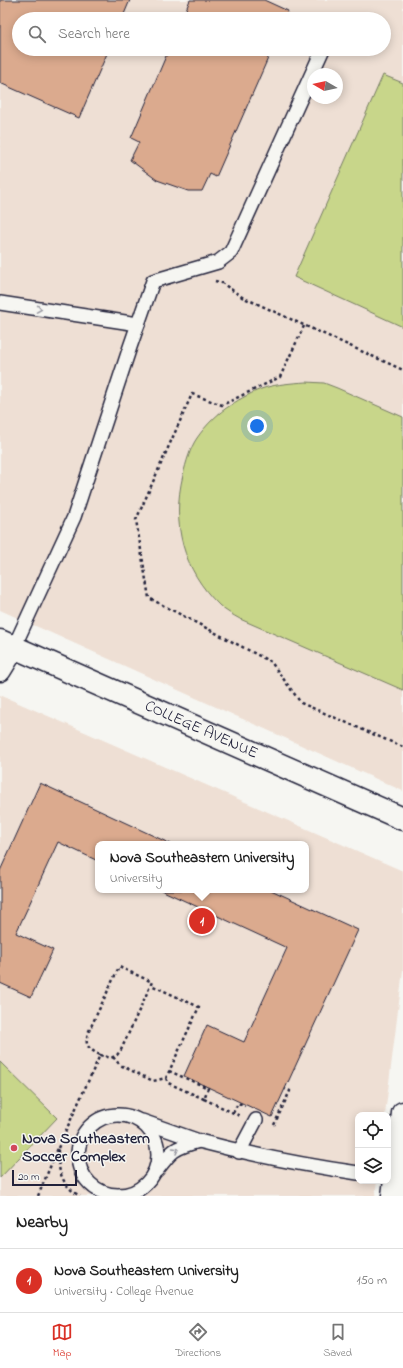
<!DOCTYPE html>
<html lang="en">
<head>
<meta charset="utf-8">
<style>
  body { margin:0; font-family:"Indie Flower",sans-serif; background:#f6f6f6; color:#222 }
  .controls { position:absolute; right:12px; bottom:12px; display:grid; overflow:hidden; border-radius:8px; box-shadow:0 2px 10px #0003 }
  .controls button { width:36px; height:36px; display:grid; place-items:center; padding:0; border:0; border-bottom:1px solid #e0e0e0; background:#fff; color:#222; font:20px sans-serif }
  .compass { position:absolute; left:307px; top:68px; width:36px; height:36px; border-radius:50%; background:#fff; box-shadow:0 2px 10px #0003; rotate:279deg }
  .scale { position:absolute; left:12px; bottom:10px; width:65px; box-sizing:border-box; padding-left:4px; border:2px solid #22223b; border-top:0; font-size:11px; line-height:14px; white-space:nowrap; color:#22223b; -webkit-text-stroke:3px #f6f6f2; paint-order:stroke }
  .you { position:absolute; left:257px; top:426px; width:14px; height:14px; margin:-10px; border:3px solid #fff; border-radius:50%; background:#1a73e8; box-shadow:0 0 0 6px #1a73e833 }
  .badge { display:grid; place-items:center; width:26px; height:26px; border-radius:50%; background:#d93025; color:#fff; font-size:13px; font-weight:700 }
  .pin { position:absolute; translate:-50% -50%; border:2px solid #fff; box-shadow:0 1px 4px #0006 }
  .popup { position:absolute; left:95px; top:841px; width:214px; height:52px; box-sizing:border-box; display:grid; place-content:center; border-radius:8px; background:#fff; filter:drop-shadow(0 1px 3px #0005); font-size:13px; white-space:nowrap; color:#767676 }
  .popup b { font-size:15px; color:#222 }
  .popup::after { content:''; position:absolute; left:50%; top:100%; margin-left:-8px; border:8px solid transparent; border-top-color:#fff }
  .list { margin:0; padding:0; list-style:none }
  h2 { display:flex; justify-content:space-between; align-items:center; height:52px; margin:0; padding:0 16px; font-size:17px }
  h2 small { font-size:13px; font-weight:400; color:#767676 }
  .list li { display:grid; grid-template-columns:26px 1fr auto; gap:12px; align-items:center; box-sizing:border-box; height:64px; padding:0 16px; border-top:1px solid #e0e0e0 }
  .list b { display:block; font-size:15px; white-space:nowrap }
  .list p { margin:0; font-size:13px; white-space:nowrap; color:#767676 }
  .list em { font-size:13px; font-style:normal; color:#767676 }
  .icon { flex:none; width:22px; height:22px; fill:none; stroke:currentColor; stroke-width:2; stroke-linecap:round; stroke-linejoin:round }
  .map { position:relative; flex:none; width:403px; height:1196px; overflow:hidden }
  .search { position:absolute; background:#fff; box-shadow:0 2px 10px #0003; left:12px; right:12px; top:12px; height:44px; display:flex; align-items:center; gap:10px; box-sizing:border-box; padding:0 14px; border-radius:22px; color:#767676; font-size:15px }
  .sheet { height:116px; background:#fff }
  nav { display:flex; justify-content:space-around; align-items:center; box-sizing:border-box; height:56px; border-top:1px solid #e0e0e0; background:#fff; font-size:11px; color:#767676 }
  nav a { display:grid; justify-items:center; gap:2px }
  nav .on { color:#d93025 }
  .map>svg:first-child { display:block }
  .built { fill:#eedfd4; fill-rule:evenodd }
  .green { fill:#c8d68a; stroke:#757c62 }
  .building { fill:#dbaa8e; stroke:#22223b }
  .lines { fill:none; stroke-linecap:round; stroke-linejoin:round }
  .lane-casing { stroke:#22223b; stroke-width:16 }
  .street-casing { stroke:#22223b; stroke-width:25 }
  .secondary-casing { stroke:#22223b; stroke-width:25 }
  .path { stroke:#22223b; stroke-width:2.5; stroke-dasharray:3 3; stroke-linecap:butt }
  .lane { stroke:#f6f6f2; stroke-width:13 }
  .street { stroke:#f6f6f2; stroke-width:22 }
  .secondary { stroke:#f6f6f2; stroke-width:22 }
  .oneway { stroke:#9797a0 }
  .poi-dot { fill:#d1495b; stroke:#f6f6f2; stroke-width:1.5 }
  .labels { text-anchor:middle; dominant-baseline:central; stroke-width:3; stroke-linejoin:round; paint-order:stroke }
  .street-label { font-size:16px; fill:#22223b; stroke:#f6f6f2 }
  .poi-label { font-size:16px; font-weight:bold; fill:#22223b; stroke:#f6f6f2; text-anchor:start }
</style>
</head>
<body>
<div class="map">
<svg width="403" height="1196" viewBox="0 0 403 1196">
  <rect width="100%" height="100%" fill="#f6f6f2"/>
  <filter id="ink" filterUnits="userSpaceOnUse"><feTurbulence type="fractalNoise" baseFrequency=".025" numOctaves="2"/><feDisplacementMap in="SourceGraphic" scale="8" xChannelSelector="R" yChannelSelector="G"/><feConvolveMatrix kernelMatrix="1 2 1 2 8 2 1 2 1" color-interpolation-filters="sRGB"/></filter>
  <g filter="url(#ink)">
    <g class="built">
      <path d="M0 0H403V791L0 610ZM19 19H384V49H19ZM313 74H337V98H313Z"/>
      <path d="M0 695 403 871V970L385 1115H358V1181H377L375 1196H0ZM98 844H306V890H98Z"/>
    </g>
    <g class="green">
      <polygon points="383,75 403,83 403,327 294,277"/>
      <path d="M306 382 324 383 337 388 403 417V690L240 619C233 615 225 611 219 605 183 570 171 524 183 475 186 463 190 448 197 438 206 425 218 413 231 405 239 399 255 391 264 388 277 384 292 383 306 382Z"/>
      <polygon points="0,1062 57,1118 0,1178"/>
    </g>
    <g class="building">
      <polygon points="0,0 130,0 122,19 19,19 19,49 109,49 79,118 0,83"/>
      <polygon points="190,0 264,0 288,11 285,19 182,19"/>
      <polygon points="169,49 272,49 216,177 210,174 202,191 188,191 157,180 130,160 139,142 131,138"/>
      <polygon points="40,783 171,844 98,844 98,861 58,842 16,933 53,950 31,997 0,983 0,871"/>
      <polygon points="161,890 271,890 358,930 272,1117 184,1076 207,1025 244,1042 287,948"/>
    </g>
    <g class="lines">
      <defs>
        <g id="lane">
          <polyline points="0,303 138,324"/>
          <polyline points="14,647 74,517 130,347 153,281 218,262 231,252 323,49"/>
          <circle cx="118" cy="1155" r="40"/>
          <path d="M142 1121 199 1141C174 1148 172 1150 157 1170"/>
          <path d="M199 1141C252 1155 304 1165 358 1173"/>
          <polyline points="239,1152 256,1120"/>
        </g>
        <g id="street">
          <polyline points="0,670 14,647"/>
          <polyline points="393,1196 403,1113"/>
        </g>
        <g id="secondary">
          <path id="s1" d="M0 641 403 819"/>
        </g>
      </defs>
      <use href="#lane" class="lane-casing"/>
      <use href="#street" class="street-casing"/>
      <use href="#secondary" class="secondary-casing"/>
      <g class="path">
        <polyline points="215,281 222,283 242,297 403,370"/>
        <polyline points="304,326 280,377 222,405 192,394 136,520 149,598 271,662 301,703 403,747"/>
        <polyline points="113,1057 120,1065 153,1081 166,1078 199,1007 151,985"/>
        <polyline points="166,1078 168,1083 204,1099 208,1088 169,1071"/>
        <polyline points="204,1099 240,1116"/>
        <polyline points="233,1113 238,1103 245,1106"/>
        <polyline points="274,1125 290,1091 285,1089"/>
        <path d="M58 1148 100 1055C89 1049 84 1046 88 1033L119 967 152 982 121 1050 117 1055 111 1058 100 1055"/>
        <path d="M38 1196 58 1148C57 1168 61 1186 80 1196"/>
      </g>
      <use href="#lane" class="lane"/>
      <use href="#street" class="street"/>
      <use href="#secondary" class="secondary"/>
    </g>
    <defs><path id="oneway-chevron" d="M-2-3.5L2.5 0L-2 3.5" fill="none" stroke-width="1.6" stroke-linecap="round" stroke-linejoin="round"/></defs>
    <g class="oneway">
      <use href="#oneway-chevron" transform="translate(39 309) rotate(9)"/>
      <use href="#oneway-chevron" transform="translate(176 1150) rotate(-31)"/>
    </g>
  </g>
  <circle class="poi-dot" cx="14" cy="1148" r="4"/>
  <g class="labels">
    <g class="street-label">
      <text stroke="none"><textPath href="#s1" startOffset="220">COLLEGE AVENUE</textPath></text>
    </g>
    <g class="poi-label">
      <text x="22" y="1139">Nova Southeastern<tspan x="22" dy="18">Soccer Complex</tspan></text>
    </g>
  </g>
</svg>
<div class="controls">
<button><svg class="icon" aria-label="locate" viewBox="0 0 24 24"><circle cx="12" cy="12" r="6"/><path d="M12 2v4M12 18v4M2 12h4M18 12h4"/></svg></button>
<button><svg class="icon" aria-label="layers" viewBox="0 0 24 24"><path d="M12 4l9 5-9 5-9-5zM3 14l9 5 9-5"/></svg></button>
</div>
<svg class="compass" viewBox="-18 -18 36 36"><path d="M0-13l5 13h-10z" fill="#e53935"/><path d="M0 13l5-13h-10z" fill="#767676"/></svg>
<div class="scale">20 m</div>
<div class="you"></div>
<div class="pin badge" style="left:202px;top:921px">1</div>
<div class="popup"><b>Nova Southeastern University</b>University</div>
<div class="search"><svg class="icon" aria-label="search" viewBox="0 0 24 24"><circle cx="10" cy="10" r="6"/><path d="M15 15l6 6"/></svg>Search here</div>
</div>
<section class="sheet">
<h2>Nearby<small></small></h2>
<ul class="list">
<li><span class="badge">1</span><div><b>Nova Southeastern University</b><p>University · College Avenue</p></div><em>150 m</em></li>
</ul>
</section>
<nav>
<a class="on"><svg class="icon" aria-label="map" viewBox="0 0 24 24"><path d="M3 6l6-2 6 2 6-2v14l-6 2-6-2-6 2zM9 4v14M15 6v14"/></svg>Map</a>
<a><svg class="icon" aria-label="directions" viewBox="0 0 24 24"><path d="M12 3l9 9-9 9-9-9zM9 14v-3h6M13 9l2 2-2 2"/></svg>Directions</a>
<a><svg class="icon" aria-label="saved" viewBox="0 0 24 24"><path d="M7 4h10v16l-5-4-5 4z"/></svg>Saved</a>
</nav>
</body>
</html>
